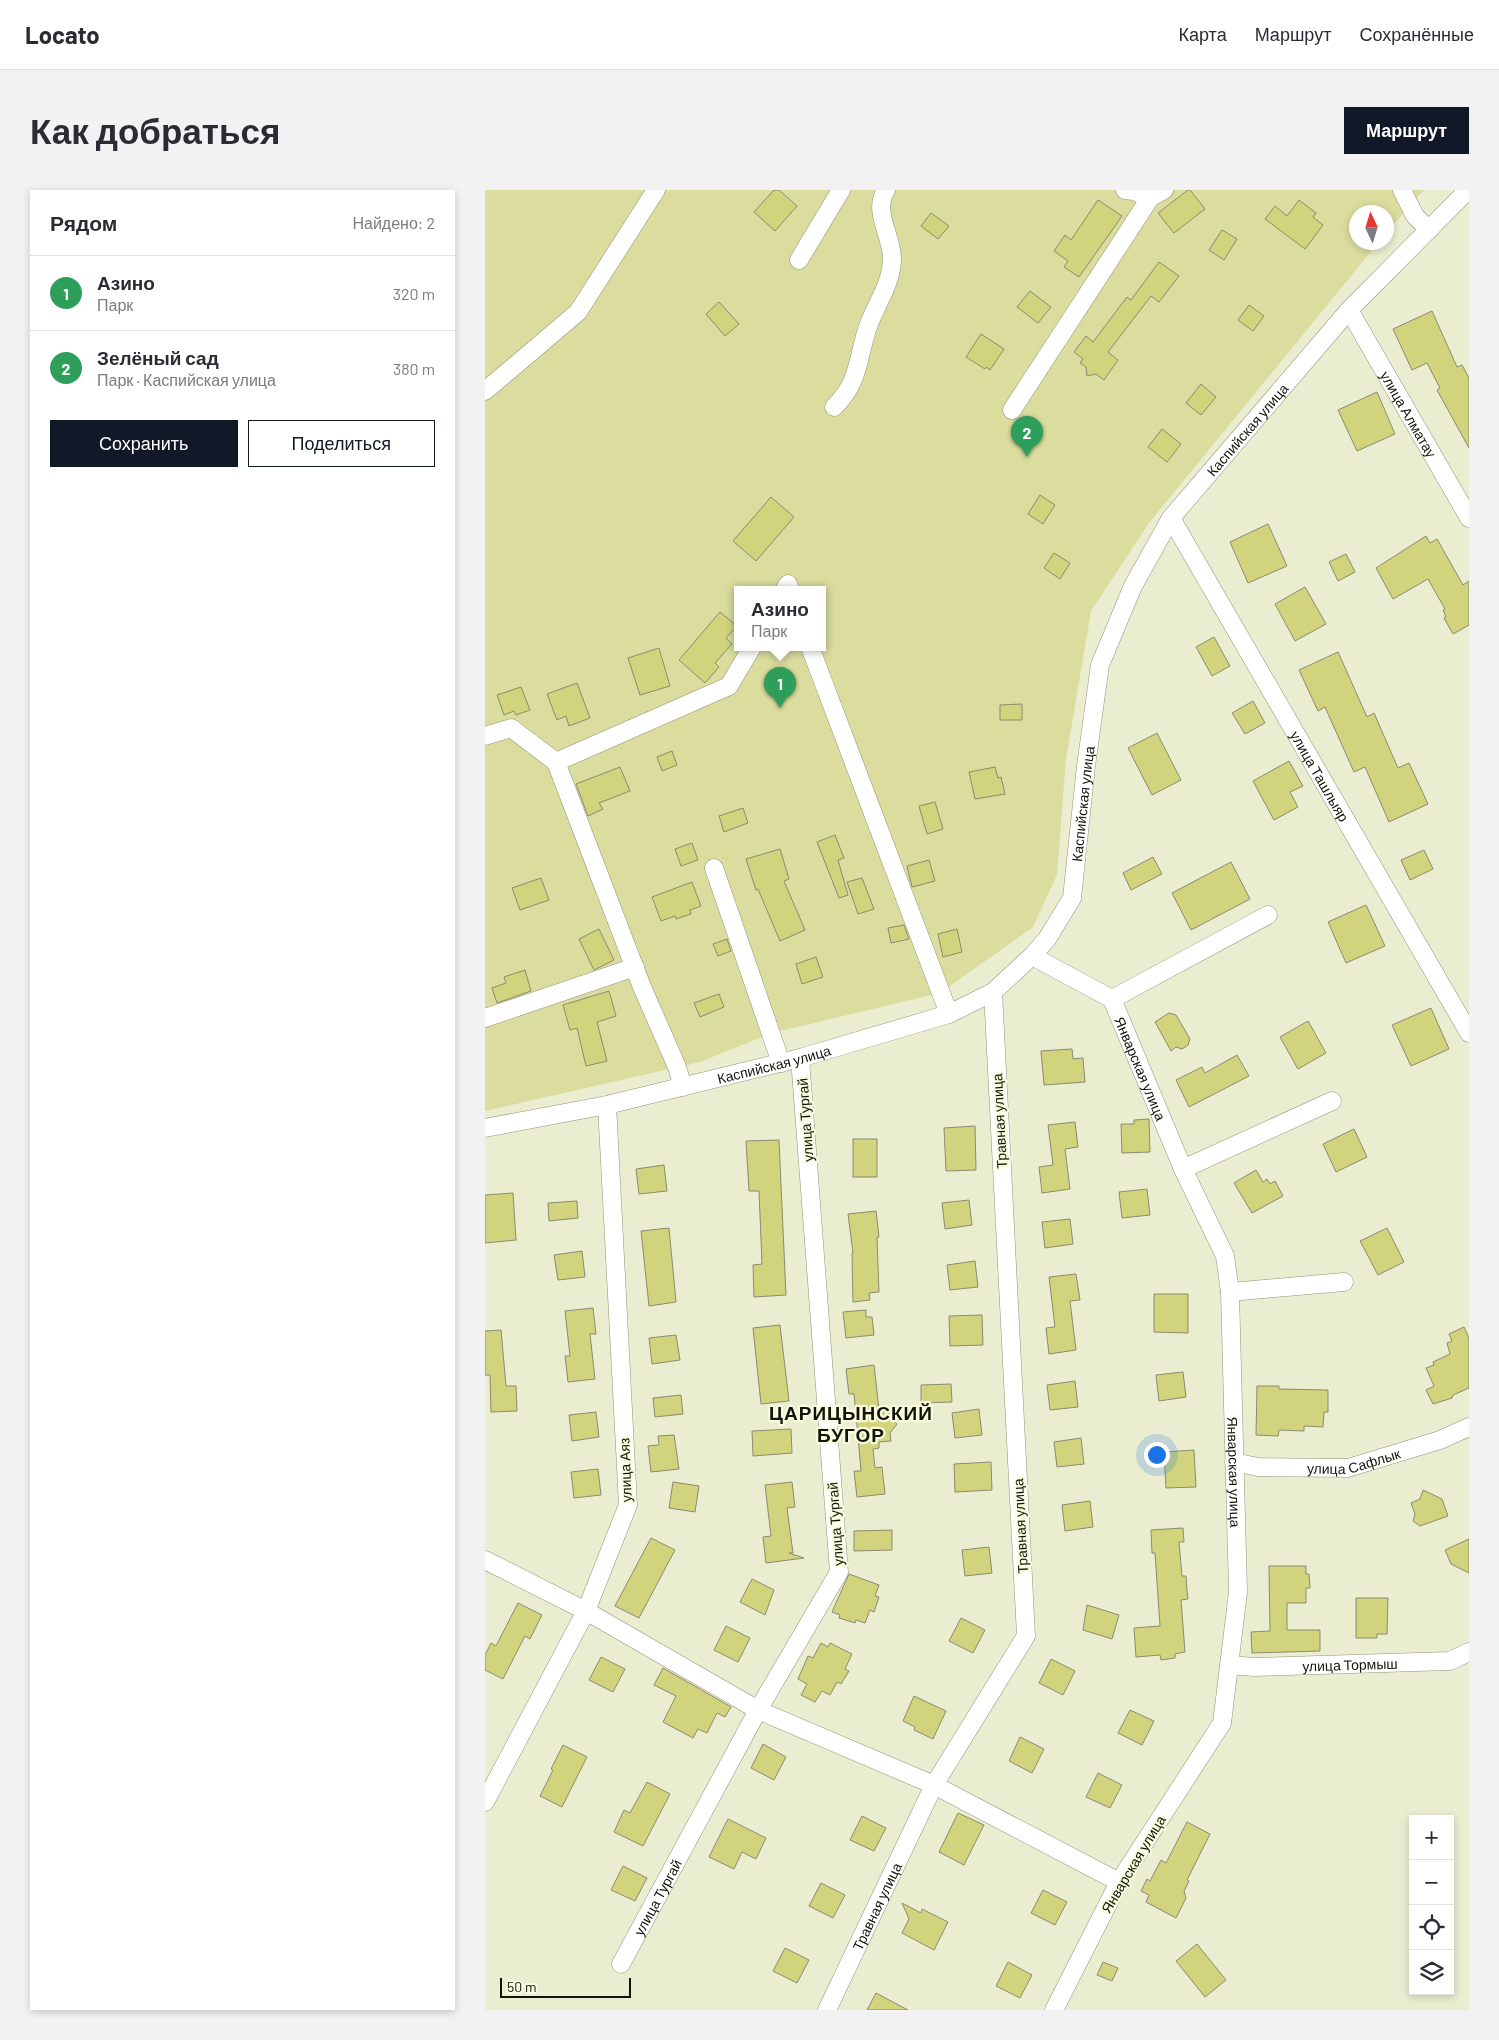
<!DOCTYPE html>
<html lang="ru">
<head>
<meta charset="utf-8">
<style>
  body { margin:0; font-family:Barlow,sans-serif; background:#f2f2f3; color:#2b2b33 }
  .controls { position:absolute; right:15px; bottom:15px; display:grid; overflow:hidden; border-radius:0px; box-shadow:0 2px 8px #0003 }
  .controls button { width:45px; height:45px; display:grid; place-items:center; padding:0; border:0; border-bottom:1px solid #e1e1e2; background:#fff; color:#2b2b33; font:25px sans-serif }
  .compass { position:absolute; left:864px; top:15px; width:45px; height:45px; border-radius:50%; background:#fff; box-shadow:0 2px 8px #0003; rotate:356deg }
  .scale { position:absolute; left:15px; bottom:12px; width:131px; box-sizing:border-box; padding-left:5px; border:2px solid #13130a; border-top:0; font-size:14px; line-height:18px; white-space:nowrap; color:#13130a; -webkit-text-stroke:4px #f9fbde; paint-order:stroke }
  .you { position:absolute; left:671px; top:1264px; width:18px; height:18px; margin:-12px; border:4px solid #fff; border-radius:50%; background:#1a73e8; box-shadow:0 0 0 8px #1a73e833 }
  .badge { display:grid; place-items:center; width:32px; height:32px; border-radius:50%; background:#111827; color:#fff; font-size:16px; font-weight:700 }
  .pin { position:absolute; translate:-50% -41px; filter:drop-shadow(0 1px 2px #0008) }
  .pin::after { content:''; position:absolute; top:26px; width:18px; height:15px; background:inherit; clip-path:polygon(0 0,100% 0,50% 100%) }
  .popup { position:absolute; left:249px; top:396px; width:92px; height:65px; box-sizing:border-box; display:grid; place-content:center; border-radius:0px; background:#fff; filter:drop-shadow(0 1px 4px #0005); font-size:16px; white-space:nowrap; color:#7c7c81 }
  .popup b { font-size:19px; color:#2b2b33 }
  .popup::after { content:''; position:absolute; left:50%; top:100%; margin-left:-10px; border:10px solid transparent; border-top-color:#fff }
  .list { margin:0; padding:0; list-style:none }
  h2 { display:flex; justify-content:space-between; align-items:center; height:65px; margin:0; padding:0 20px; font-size:21px }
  h2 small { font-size:16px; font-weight:400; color:#7c7c81 }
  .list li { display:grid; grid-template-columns:32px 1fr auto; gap:15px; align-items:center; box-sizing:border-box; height:75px; padding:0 20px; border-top:1px solid #e1e1e2 }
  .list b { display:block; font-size:19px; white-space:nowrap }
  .list p { margin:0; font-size:16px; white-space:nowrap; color:#7c7c81 }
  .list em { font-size:16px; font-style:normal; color:#7c7c81 }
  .actions { display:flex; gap:10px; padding:15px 20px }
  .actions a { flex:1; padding:11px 0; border:1px solid #111827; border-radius:0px; text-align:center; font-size:18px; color:#111827 }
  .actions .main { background:#111827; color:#fff }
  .icon { flex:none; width:28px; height:28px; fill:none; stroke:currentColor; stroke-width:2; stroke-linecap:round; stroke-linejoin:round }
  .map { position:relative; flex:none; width:984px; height:1820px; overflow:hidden; border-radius:0px }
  header { display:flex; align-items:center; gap:30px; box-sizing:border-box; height:70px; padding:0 25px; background:#fff; border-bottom:1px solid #e1e1e2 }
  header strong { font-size:24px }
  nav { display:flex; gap:28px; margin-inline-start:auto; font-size:18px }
  .intro { display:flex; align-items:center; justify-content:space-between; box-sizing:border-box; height:120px; padding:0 30px }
  h1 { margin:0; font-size:35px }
  .button { padding:12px 22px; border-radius:0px; background:#111827; color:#fff; font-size:18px; font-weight:700 }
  main { display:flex; gap:30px; padding:0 30px }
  aside { flex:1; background:#fff; border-radius:0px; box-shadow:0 2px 8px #0003 }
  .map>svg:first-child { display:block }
  .green { fill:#dadd9d; fill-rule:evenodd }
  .building { fill:#d1d47d; stroke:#8a8b71 }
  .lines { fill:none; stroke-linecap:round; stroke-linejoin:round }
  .minor-casing { stroke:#929379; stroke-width:19 }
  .minor { stroke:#fff; stroke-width:18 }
  .labels { text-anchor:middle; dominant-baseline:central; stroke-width:4.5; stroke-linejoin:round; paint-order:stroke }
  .street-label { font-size:14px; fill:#13130a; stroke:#f9fbde }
  .district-label { font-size:19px; font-weight:bold; letter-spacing:1px; fill:#13130a; stroke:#f9fbde }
</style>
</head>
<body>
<header>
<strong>Locato</strong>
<nav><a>Карта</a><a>Маршрут</a><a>Сохранённые</a></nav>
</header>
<div class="intro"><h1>Как добраться</h1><a class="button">Маршрут</a></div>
<main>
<aside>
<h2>Рядом<small>Найдено: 2</small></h2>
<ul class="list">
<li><span class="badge" style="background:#2e9e5b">1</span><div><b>Азино</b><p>Парк</p></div><em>320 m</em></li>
<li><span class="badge" style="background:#2e9e5b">2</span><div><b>Зелёный сад</b><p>Парк · Каспийская улица</p></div><em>380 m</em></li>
</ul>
<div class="actions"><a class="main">Сохранить</a><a>Поделиться</a></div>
</aside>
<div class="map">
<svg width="984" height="1820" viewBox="0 0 984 1820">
  <rect width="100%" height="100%" fill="#ebedd1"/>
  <path class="green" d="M0 0H939L902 42V22H872V52L893 53 664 333 606 421 581 569 572 685 548 737 455 803 287 843 215 872 0 921ZM252 399H338V457H252Z"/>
  <g class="building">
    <polygon points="289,0 294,0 312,16 290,41 269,22"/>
    <polygon points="703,0 705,0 720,19 689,43 673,23"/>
    <polygon points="613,10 637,26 594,87 579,77 583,71 569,61 580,45 586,50"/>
    <polygon points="814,10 831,23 828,27 838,35 820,59 780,29 790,16 802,26"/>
    <polygon points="446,23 464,36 453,49 436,36"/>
    <polygon points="737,40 752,49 739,70 724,60"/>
    <polygon points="674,72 694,86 674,112 666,106 623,162 633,170 619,190 611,184 602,186 601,177 595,173 598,169 589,162 601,146 608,152 642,107 646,110"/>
    <polygon points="545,101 566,117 553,133 532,117"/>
    <polygon points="234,112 254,134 240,146 221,124"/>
    <polygon points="764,115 779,126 768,141 753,130"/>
    <polygon points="947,121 972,177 977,175 984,188 984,258 952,200 955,198 942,173 927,180 908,139"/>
    <polygon points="496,144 519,159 505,180 501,177 500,179 481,167"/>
    <polygon points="716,194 731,207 716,225 701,213"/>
    <polygon points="892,202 910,244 872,261 853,220"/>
    <polygon points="677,239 696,254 682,272 663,257"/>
    <polygon points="555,305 570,315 558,334 543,324"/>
    <polygon points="286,307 309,327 271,371 248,351"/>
    <polygon points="783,334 802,376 763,393 745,352"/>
    <polygon points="941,346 945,353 952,349 978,395 984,391 984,435 968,444 959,428 961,427 958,420 960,419 943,389 908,409 891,378"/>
    <polygon points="569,363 585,373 575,389 559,378"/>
    <polygon points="861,364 870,382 853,391 844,372"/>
    <polygon points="820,397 841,434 810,451 790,414"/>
    <polygon points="235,422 252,436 241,448 247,454 230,473 234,477 220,493 194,470"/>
    <polygon points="729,447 745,476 727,486 711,457"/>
    <polygon points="174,458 185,496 155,505 143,468"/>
    <polygon points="853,462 882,527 889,523 913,578 924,573 943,614 904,632 880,577 869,582 840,517 833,521 814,480"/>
    <polygon points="92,493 105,528 84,536 81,526 72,530 62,504"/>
    <polygon points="36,497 45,520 31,525 29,521 19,525 12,505"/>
    <polygon points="768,511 780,533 760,544 747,523"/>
    <polygon points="537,514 537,530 515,530 515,515"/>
    <polygon points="672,543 696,590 667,605 643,558"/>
    <polygon points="187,561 192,575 177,581 172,567"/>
    <polygon points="804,571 818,596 805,602 813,617 789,630 768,591"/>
    <polygon points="135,577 145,601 114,613 118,619 103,626 91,594"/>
    <polygon points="510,577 513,588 516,587 520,604 490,609 484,582"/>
    <polygon points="450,612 458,639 442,644 434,616"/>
    <polygon points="258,618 263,633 239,642 234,626"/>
    <polygon points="350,645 359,668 353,670 363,705 354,708 332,652"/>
    <polygon points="207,653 213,670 196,676 190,659"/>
    <polygon points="295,659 304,689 299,691 320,740 295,751 273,699 271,700 261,669"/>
    <polygon points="939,660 948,679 925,690 916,670"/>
    <polygon points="668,667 677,684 646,700 638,683"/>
    <polygon points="444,670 450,691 427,697 422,676"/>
    <polygon points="746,672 765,709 706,740 687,703"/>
    <polygon points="56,688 64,710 35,720 27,698"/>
    <polygon points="377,688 389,719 373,724 362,692"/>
    <polygon points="207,692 216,716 205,720 206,724 191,729 190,726 176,731 167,707"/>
    <polygon points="881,715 900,756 861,773 843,732"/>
    <polygon points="419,735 424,749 406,753 403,738"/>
    <polygon points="114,739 129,770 109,780 94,749"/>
    <polygon points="472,739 477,762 458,767 453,744"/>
    <polygon points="242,749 246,761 233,766 228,754"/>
    <polygon points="331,767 338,787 317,794 311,774"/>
    <polygon points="40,780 46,801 12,813 7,798 21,793 19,787"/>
    <polygon points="124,801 131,826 112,832 122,871 101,876 92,838 85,840 78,815"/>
    <polygon points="234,804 239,817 215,827 209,813"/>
    <polygon points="946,818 964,859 926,876 907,835"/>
    <polygon points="684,823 691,825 705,849 703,855 697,859 691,857 686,861 670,832"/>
    <polygon points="823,831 841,863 813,879 795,847"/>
    <polygon points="587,859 588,869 598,868 600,892 559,895 556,861"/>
    <polygon points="752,865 764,886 704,917 691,890 717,877 720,883"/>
    <polygon points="664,929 665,962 637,963 636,934 649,934 649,930"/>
    <polygon points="590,932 593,957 580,959 585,999 557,1003 554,977 568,975 563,935"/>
    <polygon points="490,936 491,980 461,981 459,938"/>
    <polygon points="869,939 882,967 851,982 838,954"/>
    <rect x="368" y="949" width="24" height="38"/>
    <polygon points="294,950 301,1105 269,1107 268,1075 277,1074 274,1001 264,1001 261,951"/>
    <polygon points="179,975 182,1001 154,1004 151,979"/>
    <polygon points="771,980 778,992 782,989 785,994 790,991 798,1006 767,1023 749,993"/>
    <polygon points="662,999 665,1025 637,1028 634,1002"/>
    <polygon points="28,1003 31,1050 0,1053 0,1005"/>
    <polygon points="484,1010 487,1035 460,1039 457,1013"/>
    <polygon points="92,1011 93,1028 64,1031 63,1013"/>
    <polygon points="391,1021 394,1047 392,1047 394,1102 384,1103 385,1110 368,1112 367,1063 368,1063 363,1024"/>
    <polygon points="585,1029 588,1054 560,1058 557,1032"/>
    <polygon points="184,1038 191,1112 164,1116 156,1041"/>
    <polygon points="902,1038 919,1072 893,1085 875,1051"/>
    <polygon points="97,1061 100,1087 73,1090 69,1065"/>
    <polygon points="490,1071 493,1097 465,1100 462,1075"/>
    <polygon points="591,1084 595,1110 585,1111 591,1160 564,1164 561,1138 570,1137 564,1087"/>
    <polygon points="669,1104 703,1104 703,1143 669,1142"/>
    <polygon points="108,1118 111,1144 105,1144 110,1189 83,1192 80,1166 85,1166 80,1121"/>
    <polygon points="381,1120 381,1127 387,1127 389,1145 361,1148 358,1122"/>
    <polygon points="497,1125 498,1155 465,1156 464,1126"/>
    <polygon points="295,1135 304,1211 276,1214 268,1138"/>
    <polygon points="979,1137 984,1148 984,1198 968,1205 967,1208 948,1214 941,1200 949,1196 941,1178 949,1175 948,1172 965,1164 962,1153 967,1151 964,1144"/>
    <polygon points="16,1140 21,1196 31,1196 32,1221 6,1222 5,1185 0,1185 0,1141"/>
    <polygon points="191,1145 195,1170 167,1174 164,1148"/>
    <polygon points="389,1175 394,1220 404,1219 404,1227 412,1234 405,1243 406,1251 394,1252 394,1258 388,1259 390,1278 397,1277 400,1304 372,1307 369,1281 376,1281 373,1246 369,1204 364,1204 361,1179"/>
    <polygon points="698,1182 701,1207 674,1211 671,1185"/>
    <polygon points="590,1191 593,1217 565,1220 562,1195"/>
    <polygon points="466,1194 467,1212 436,1213 436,1195"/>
    <polygon points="772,1196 794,1196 794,1199 843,1200 843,1222 839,1222 838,1237 819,1236 819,1241 794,1240 793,1246 771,1245"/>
    <polygon points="196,1205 198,1224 170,1227 168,1208"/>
    <polygon points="494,1219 497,1245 470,1248 467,1223"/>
    <polygon points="111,1222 114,1247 87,1251 84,1225"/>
    <polygon points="306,1239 307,1263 268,1266 267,1241"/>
    <polygon points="189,1245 194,1279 166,1282 163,1256 174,1255 173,1246"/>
    <polygon points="596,1248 599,1274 572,1277 569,1252"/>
    <polygon points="709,1260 711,1297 681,1298 679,1262"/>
    <polygon points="506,1272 507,1300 470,1302 469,1274"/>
    <polygon points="113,1279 116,1305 89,1308 86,1282"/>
    <polygon points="188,1292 214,1296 210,1322 184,1318"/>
    <polygon points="307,1292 310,1317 302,1318 308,1363 304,1363 319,1368 281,1373 278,1347 286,1346 280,1295"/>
    <polygon points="938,1300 957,1309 963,1326 935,1336 928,1331 930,1324 926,1313 935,1309"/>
    <polygon points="605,1311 608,1337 580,1341 577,1315"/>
    <polygon points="698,1338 699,1352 694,1352 697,1386 701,1386 702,1401 703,1409 696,1410 700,1462 690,1464 690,1468 676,1470 675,1465 651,1467 649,1438 675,1436 670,1363 667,1363 666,1340"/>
    <polygon points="407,1340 407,1360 369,1361 369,1341"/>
    <polygon points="166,1348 190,1360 154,1428 130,1416"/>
    <polygon points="984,1349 984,1383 966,1374 960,1360"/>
    <polygon points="504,1357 507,1383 480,1386 477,1360"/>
    <polygon points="784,1376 821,1376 821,1384 824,1384 825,1398 821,1398 821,1413 802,1413 802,1440 835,1440 835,1461 767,1463 766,1442 785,1441"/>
    <polygon points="364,1384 394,1395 390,1406 394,1407 389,1422 385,1420 380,1433 371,1430 370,1433 354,1428 355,1425 347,1422"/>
    <polygon points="267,1389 289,1400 280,1425 255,1412"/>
    <polygon points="871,1408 903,1408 902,1444 892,1444 892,1448 871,1448"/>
    <polygon points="33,1413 57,1425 45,1449 40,1446 18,1489 0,1480 0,1465 6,1453 11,1456"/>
    <polygon points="602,1415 634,1425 627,1449 598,1440"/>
    <polygon points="476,1428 500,1440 488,1463 464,1451"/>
    <polygon points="241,1436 265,1448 253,1472 229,1460"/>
    <polygon points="336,1453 343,1457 345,1453 367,1464 360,1479 364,1481 356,1494 352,1492 345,1505 337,1501 330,1512 316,1505 322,1494 313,1489 323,1466 328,1468"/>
    <polygon points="116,1467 140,1479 128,1502 104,1490"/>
    <polygon points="566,1469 590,1481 578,1505 554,1493"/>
    <polygon points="178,1478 246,1517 240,1527 232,1523 222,1543 213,1539 208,1548 178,1532 191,1506 169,1495"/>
    <polygon points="429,1506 461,1521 448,1549 429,1540 430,1537 418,1531"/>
    <polygon points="645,1520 669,1531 657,1555 633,1543"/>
    <polygon points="535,1547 559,1559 547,1583 524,1571"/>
    <polygon points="278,1554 301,1567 289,1590 266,1578"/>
    <polygon points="78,1555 102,1567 77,1617 55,1606 68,1580 66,1579"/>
    <polygon points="613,1583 637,1595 625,1618 601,1607"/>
    <polygon points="162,1592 185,1604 158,1656 129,1642 139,1620 145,1623"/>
    <polygon points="473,1623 499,1635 479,1675 454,1662"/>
    <polygon points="377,1626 401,1638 389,1661 365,1650"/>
    <polygon points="243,1629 281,1648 271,1669 257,1662 249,1679 224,1667"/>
    <polygon points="702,1632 725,1644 702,1690 704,1691 699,1701 701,1708 691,1728 661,1712 664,1705 656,1701 662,1689 665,1691 676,1670 681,1673"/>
    <polygon points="138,1676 162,1688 150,1711 126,1700"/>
    <polygon points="336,1693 360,1705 348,1728 324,1716"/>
    <polygon points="558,1700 582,1712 570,1735 546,1723"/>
    <polygon points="417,1713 436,1723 437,1719 463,1732 449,1760 417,1743 424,1729"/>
    <polygon points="712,1754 741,1790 720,1807 691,1771"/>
    <polygon points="300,1758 324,1770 312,1793 288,1781"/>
    <polygon points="523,1772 547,1785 535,1808 511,1796"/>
    <polygon points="618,1772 633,1778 627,1791 612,1785"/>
    <polygon points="391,1803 423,1820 382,1820"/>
  </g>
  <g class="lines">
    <defs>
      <g id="minor">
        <polyline points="640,0 649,1 665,8"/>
        <polyline points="917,0 930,26 944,40"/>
        <polyline points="314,70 356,0"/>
        <path id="s1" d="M864 120 984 328"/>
        <polyline points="0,201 93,122 171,0"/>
        <path d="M349 217C376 191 372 166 384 134 392 113 406 94 407 70 408 47 387 22 401 0"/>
        <polyline points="527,220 665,8 679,0"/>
        <path id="s2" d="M686 328 984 843"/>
        <polyline points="300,399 303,394 305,399"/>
        <polyline points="325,457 464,824"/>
        <polyline points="0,546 26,538 71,572 244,496 267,457"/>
        <polyline points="71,572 157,797 192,877 198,897"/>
        <polyline points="229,678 296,873"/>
        <path id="s3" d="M547 766 627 809 698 979 740 1066 745 1102 753 1402 737 1533 634 1692 569 1820"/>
        <polyline points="627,809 783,725"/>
        <polyline points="0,828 150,777"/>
        <path id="s4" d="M0 938 122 915 315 868 464 824 508 802 547 766 562 749 587 708 601 576 615 475 648 396 686 328 864 120 983 0"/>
        <polyline points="698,979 847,911"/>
        <polyline points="745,1102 859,1092"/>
        <path id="s5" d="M749 1272 773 1277 863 1278 955 1250 984 1237"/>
        <polyline points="0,1370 101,1421 273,1520 449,1595 634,1692"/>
        <path id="s6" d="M744 1475 769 1477 965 1471 984 1462"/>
        <polyline points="0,1612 101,1421 143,1315 122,915"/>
        <path id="s7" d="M136 1774 273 1520 354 1382 315 868"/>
        <path id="s8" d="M342 1820 449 1595 541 1446 508 802"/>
      </g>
    </defs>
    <use href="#minor" class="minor-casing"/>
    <use href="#minor" class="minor"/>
  </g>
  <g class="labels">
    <g class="street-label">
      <text stroke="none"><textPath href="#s1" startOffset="120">улица Алматау</textPath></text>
      <text stroke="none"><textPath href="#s4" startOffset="1166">Каспийская улица</textPath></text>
      <text stroke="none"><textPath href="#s2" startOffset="298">улица Ташлыяр</textPath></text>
      <text stroke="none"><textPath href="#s4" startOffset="746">Каспийская улица</textPath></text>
      <text stroke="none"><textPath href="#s4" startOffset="296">Каспийская улица</textPath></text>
      <text stroke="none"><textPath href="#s3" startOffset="166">Январская улица</textPath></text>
      <text transform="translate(320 930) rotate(-94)">улица Тургай</text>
      <text transform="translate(514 931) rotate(-93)">Травная улица</text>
      <text stroke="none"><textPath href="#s5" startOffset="121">улица Сафлык</textPath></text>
      <text transform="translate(140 1280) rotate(-92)">улица Аяз</text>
      <text stroke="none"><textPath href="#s3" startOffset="588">Январская улица</textPath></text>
      <text transform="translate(350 1334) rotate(-94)">улица Тургай</text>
      <text transform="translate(535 1336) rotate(-93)">Травная улица</text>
      <text stroke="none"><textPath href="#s6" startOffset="121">улица Тормыш</textPath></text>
      <text transform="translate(648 1674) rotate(-59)">Январская улица</text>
      <text stroke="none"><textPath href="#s7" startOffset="76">улица Тургай</textPath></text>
      <text stroke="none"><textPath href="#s8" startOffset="115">Травная улица</textPath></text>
    </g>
    <g class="district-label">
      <text x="366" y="1222">ЦАРИЦЫНСКИЙ<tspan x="366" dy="22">БУГОР</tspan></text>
    </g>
  </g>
</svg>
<div class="controls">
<button>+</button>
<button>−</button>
<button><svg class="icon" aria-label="locate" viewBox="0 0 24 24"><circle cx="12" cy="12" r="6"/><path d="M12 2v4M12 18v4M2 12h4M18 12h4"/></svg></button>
<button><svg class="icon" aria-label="layers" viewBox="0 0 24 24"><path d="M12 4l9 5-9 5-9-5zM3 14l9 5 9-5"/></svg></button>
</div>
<svg class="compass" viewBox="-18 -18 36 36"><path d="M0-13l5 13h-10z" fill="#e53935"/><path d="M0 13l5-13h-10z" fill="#7c7c81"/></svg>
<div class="scale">50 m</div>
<div class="you"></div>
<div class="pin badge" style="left:295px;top:518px;background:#2e9e5b">1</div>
<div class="popup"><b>Азино</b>Парк</div>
<div class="pin badge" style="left:542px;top:267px;background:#2e9e5b">2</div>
</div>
</main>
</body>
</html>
